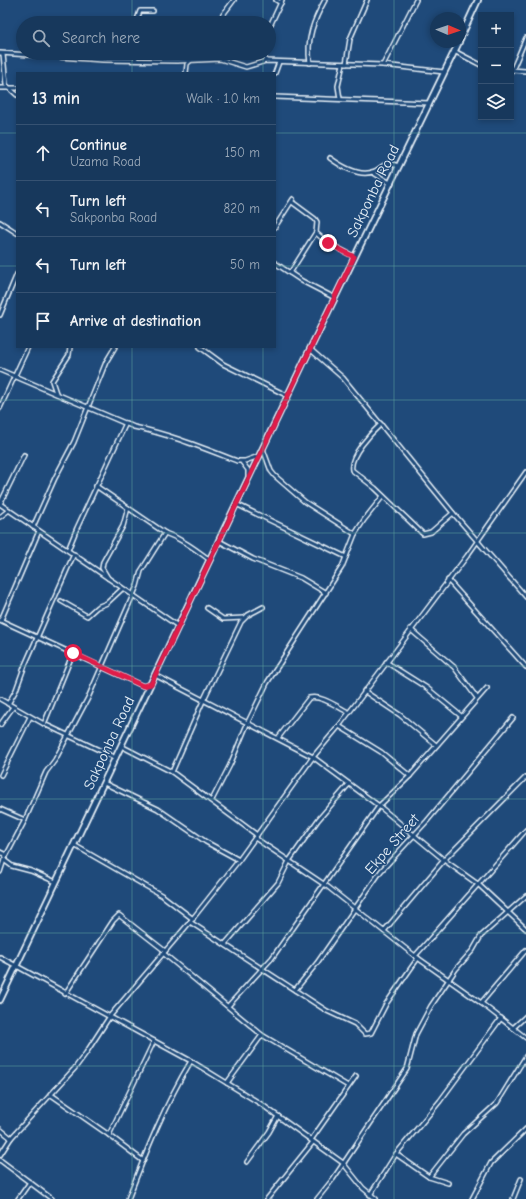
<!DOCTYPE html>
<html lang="en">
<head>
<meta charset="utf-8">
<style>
  body { margin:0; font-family:"Comic Neue",sans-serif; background:#203f62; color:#f1f3f6 }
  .controls { position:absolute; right:12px; top:12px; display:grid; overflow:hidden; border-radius:0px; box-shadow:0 2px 6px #0003 }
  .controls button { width:36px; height:36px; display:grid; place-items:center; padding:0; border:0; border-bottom:1px solid #365272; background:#17385c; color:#f1f3f6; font:20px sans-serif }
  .compass { position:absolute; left:430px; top:12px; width:36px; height:36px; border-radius:50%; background:#17385c; box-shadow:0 2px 6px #0003; rotate:92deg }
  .stop { position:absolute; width:12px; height:12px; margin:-9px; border:3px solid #e11d48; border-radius:50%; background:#fff }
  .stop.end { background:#e11d48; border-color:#fff; box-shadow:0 1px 4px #0008 }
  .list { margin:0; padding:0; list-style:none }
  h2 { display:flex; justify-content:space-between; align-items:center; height:52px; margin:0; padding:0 16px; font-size:17px }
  h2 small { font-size:13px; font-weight:400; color:#9eacbb }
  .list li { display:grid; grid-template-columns:26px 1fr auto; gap:12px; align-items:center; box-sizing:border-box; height:56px; padding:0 16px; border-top:1px solid #365272 }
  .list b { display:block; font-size:15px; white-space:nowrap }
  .list p { margin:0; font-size:13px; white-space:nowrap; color:#9eacbb }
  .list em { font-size:13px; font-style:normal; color:#9eacbb }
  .icon { flex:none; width:22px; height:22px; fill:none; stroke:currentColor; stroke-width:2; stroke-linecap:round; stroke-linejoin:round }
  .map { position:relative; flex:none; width:526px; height:1199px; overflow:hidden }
  .search { position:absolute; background:#17385c; box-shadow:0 2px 6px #0003; left:16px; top:16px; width:260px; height:44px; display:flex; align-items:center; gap:10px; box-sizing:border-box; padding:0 14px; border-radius:22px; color:#9eacbb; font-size:15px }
  .panel { position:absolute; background:#17385c; box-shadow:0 2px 6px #0003; left:16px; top:72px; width:260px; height:276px; border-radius:0px }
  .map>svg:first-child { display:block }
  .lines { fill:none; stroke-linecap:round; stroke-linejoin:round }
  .minor-casing { stroke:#e8f1f8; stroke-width:6 }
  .secondary-casing { stroke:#e8f1f8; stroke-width:8 }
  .minor { stroke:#1f4a7a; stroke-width:3 }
  .secondary { stroke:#1f4a7a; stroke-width:4.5 }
  .route { stroke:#e11d48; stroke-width:5 }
  .grid { fill:none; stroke:#5ba19e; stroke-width:1; stroke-opacity:0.55 }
  .labels { text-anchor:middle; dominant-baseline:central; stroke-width:3; stroke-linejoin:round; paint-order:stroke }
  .street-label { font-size:15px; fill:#e8f1f8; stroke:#1f4a7a }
</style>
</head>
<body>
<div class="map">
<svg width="526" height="1199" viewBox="0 0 526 1199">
  <rect width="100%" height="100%" fill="#1f4a7a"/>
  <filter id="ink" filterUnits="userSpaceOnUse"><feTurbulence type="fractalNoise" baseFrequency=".025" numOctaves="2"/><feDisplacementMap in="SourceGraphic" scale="8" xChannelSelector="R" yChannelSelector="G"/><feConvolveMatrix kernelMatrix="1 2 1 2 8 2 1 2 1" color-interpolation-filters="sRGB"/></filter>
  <g filter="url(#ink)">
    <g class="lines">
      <defs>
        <g id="minor">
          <polyline points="276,0 281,3"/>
          <polyline points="136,23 140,11 153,11"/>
          <polyline points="219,23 222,16 234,0"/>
          <polyline points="269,28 282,0"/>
          <polyline points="454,51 481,65"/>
          <polyline points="0,53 103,60 177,61 220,59 246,67 266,61 383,65 444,72"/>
          <polyline points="131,53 136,59"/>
          <polyline points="263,53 266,61"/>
          <polyline points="3,54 6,85 17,95"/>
          <path d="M310 63C306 39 314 20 325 0"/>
          <polyline points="346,64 350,39 367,0"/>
          <polyline points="383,65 416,0"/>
          <polyline points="511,70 526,71"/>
          <polyline points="512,71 526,38"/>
          <polyline points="186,73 187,64 191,60"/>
          <polyline points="275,73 279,62"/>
          <polyline points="0,88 17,88"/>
          <polyline points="275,97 429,103"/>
          <polyline points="340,99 338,86 343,64"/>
          <path d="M330 158C341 166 361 178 375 171 380 169 383 165 388 163L399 166"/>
          <polyline points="372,172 390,183"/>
          <polyline points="292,202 315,219 317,222 316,233 328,243 355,257"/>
          <polyline points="0,222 17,233"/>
          <polyline points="275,227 293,199"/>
          <polyline points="275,263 302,281 335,298"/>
          <polyline points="290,273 316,232"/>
          <polyline points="0,315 17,274"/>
          <polyline points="200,347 223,364 288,396"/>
          <polyline points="310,349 343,378 453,513 526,597"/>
          <path d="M0 370 134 427C169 434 203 448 237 461H245L259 456"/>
          <polyline points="56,393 52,381 69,355 70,347"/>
          <polyline points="0,408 28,347"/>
          <path d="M381 424C371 433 349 456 352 470L375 488 423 534 431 532 453 513"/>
          <polyline points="263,449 271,471 275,476 305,502 355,534"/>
          <polyline points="242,462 248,470 248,475"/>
          <polyline points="96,486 165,533"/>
          <polyline points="0,504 178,626"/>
          <polyline points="0,504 24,455"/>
          <polyline points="236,504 346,557"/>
          <polyline points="0,517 9,510"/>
          <polyline points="33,527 55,478 74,442 106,362 115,347"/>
          <polyline points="219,541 253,559 301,578 326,593"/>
          <polyline points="68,550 77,528 126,423"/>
          <polyline points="108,578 102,568 103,562 123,526 128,508"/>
          <polyline points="448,580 526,667"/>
          <polyline points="61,601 87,616 97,607 107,603 122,589"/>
          <polyline points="207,608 223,619 244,618"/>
          <polyline points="0,620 143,686 151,684"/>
          <polyline points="1,620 39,531"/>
          <polyline points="410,629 454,667 477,698"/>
          <polyline points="386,662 427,688 461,716"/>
          <polyline points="155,675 313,757 379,806 444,860 479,885 526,929"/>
          <polyline points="364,691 400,715 436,745"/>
          <polyline points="0,699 44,724 116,758"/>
          <polyline points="8,704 16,690 25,665 74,554"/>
          <polyline points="44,724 73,653"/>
          <polyline points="0,725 13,707"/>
          <polyline points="339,726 381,752 410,776"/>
          <path d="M278 738 309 698C322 695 337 707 348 712"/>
          <polyline points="121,746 172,772 257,835"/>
          <polyline points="172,772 203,701 241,622 248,615 263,607"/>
          <polyline points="1,775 30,717"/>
          <polyline points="104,783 158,809 206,842 239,860"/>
          <polyline points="212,800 230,765 248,722 267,683 342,567 355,534 364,520 383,496"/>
          <polyline points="0,809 25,820"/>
          <polyline points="255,838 328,887 415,956 481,1003 526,1038"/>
          <polyline points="74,845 163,896 193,919"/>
          <polyline points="0,852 6,855"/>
          <polyline points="4,860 12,866 31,871 56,882"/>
          <path d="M0 872 4 860 25 820 46 772 55 760 88 698 137 586 141 571 165 533C182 539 195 549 210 560"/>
          <polyline points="190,922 327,1011 355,1024 365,1034 371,1033 386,1004 418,958"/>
          <polyline points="384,931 444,860 526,777"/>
          <polyline points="225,944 278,883 289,861 318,820 349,784"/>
          <polyline points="163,953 262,1035 348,1086"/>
          <polyline points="415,956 526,830"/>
          <polyline points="0,957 191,1061 261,1104 343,1163 363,1188 376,1199"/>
          <polyline points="295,990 317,963 381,871 427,821 513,718"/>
          <polyline points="65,994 113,921 119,915 165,951"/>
          <polyline points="481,1003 526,950"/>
          <polyline points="228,1006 272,958 379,806 410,776 487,688"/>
          <polyline points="513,1028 526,1016"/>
          <polyline points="227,1083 262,1035"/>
          <polyline points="50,1094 109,1135 142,1160"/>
          <polyline points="0,1129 11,1138"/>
          <polyline points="109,1135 154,1041"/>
          <polyline points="311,1140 356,1076"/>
          <polyline points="396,1154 429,1177 448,1183"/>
          <polyline points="0,1155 11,1138 75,1068 86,1053 110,1016 190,922 239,860 313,757 339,726 467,556 526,472"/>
          <polyline points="0,1160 52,1199"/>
          <polyline points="247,1162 269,1132 278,1116"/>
          <polyline points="429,1177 463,1134 497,1103 526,1056"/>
          <polyline points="370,1195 396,1154 440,1101 501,1018"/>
          <polyline points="18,1199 30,1182"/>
          <path d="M128 1199C146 1152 165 1104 191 1061"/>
          <polyline points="267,1199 313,1142"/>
          <polyline points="317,1199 333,1179 407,1069 416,1034 431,1006 456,969 473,950 481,936 526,896"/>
          <polyline points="472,1199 491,1163 526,1129"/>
          <polyline points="513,1199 521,1179"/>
        </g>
        <g id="secondary">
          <polyline points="460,39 478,0"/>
          <polyline points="0,1000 312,345 459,42"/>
        </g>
      </defs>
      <use href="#minor" class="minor-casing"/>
      <use href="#secondary" class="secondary-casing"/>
      <use href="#minor" class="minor"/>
      <use href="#secondary" class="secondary"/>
    </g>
  </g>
  <g class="lines" filter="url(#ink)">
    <polyline class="route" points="73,653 143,686 151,684 354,257 328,243"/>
  </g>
  <path class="grid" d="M132 0V23M263 0V23M394 0V1199M132 53V73M263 53V73M0 133H17M275 133H526M0 266H17M275 266H526M132 347V1199M263 347V1199M0 400H526M0 533H526M0 666H526M0 799H526M0 933H526M0 1066H526"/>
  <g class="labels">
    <g class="street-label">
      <text transform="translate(373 191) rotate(-64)">Sakponba Road</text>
      <text transform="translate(109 743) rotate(-65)">Sakponba Road</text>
      <text transform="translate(392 844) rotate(-49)">Ekpe Street</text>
    </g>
  </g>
</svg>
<div class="controls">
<button>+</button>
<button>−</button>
<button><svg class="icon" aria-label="layers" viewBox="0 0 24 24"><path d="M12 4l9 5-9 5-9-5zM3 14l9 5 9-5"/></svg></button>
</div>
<svg class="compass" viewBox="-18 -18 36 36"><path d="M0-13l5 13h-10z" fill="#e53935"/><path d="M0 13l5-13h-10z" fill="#9eacbb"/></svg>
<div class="stop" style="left:73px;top:653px"></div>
<div class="stop end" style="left:328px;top:243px"></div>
<div class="search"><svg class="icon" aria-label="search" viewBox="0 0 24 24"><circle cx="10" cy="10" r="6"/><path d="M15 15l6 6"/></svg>Search here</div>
<section class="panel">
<h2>13 min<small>Walk · 1.0 km</small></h2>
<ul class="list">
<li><svg class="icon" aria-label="ahead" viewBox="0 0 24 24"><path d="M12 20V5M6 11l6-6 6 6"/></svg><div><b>Continue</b><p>Uzama Road</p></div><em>150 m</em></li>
<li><svg class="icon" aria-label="left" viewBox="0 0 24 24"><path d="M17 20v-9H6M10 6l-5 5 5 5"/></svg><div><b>Turn left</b><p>Sakponba Road</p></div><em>820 m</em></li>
<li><svg class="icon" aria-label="left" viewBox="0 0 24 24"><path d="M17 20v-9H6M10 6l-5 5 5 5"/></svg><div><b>Turn left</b></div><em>50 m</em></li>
<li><svg class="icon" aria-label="arrive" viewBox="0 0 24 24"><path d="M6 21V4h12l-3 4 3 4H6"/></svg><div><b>Arrive at destination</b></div></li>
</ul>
</section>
</div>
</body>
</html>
